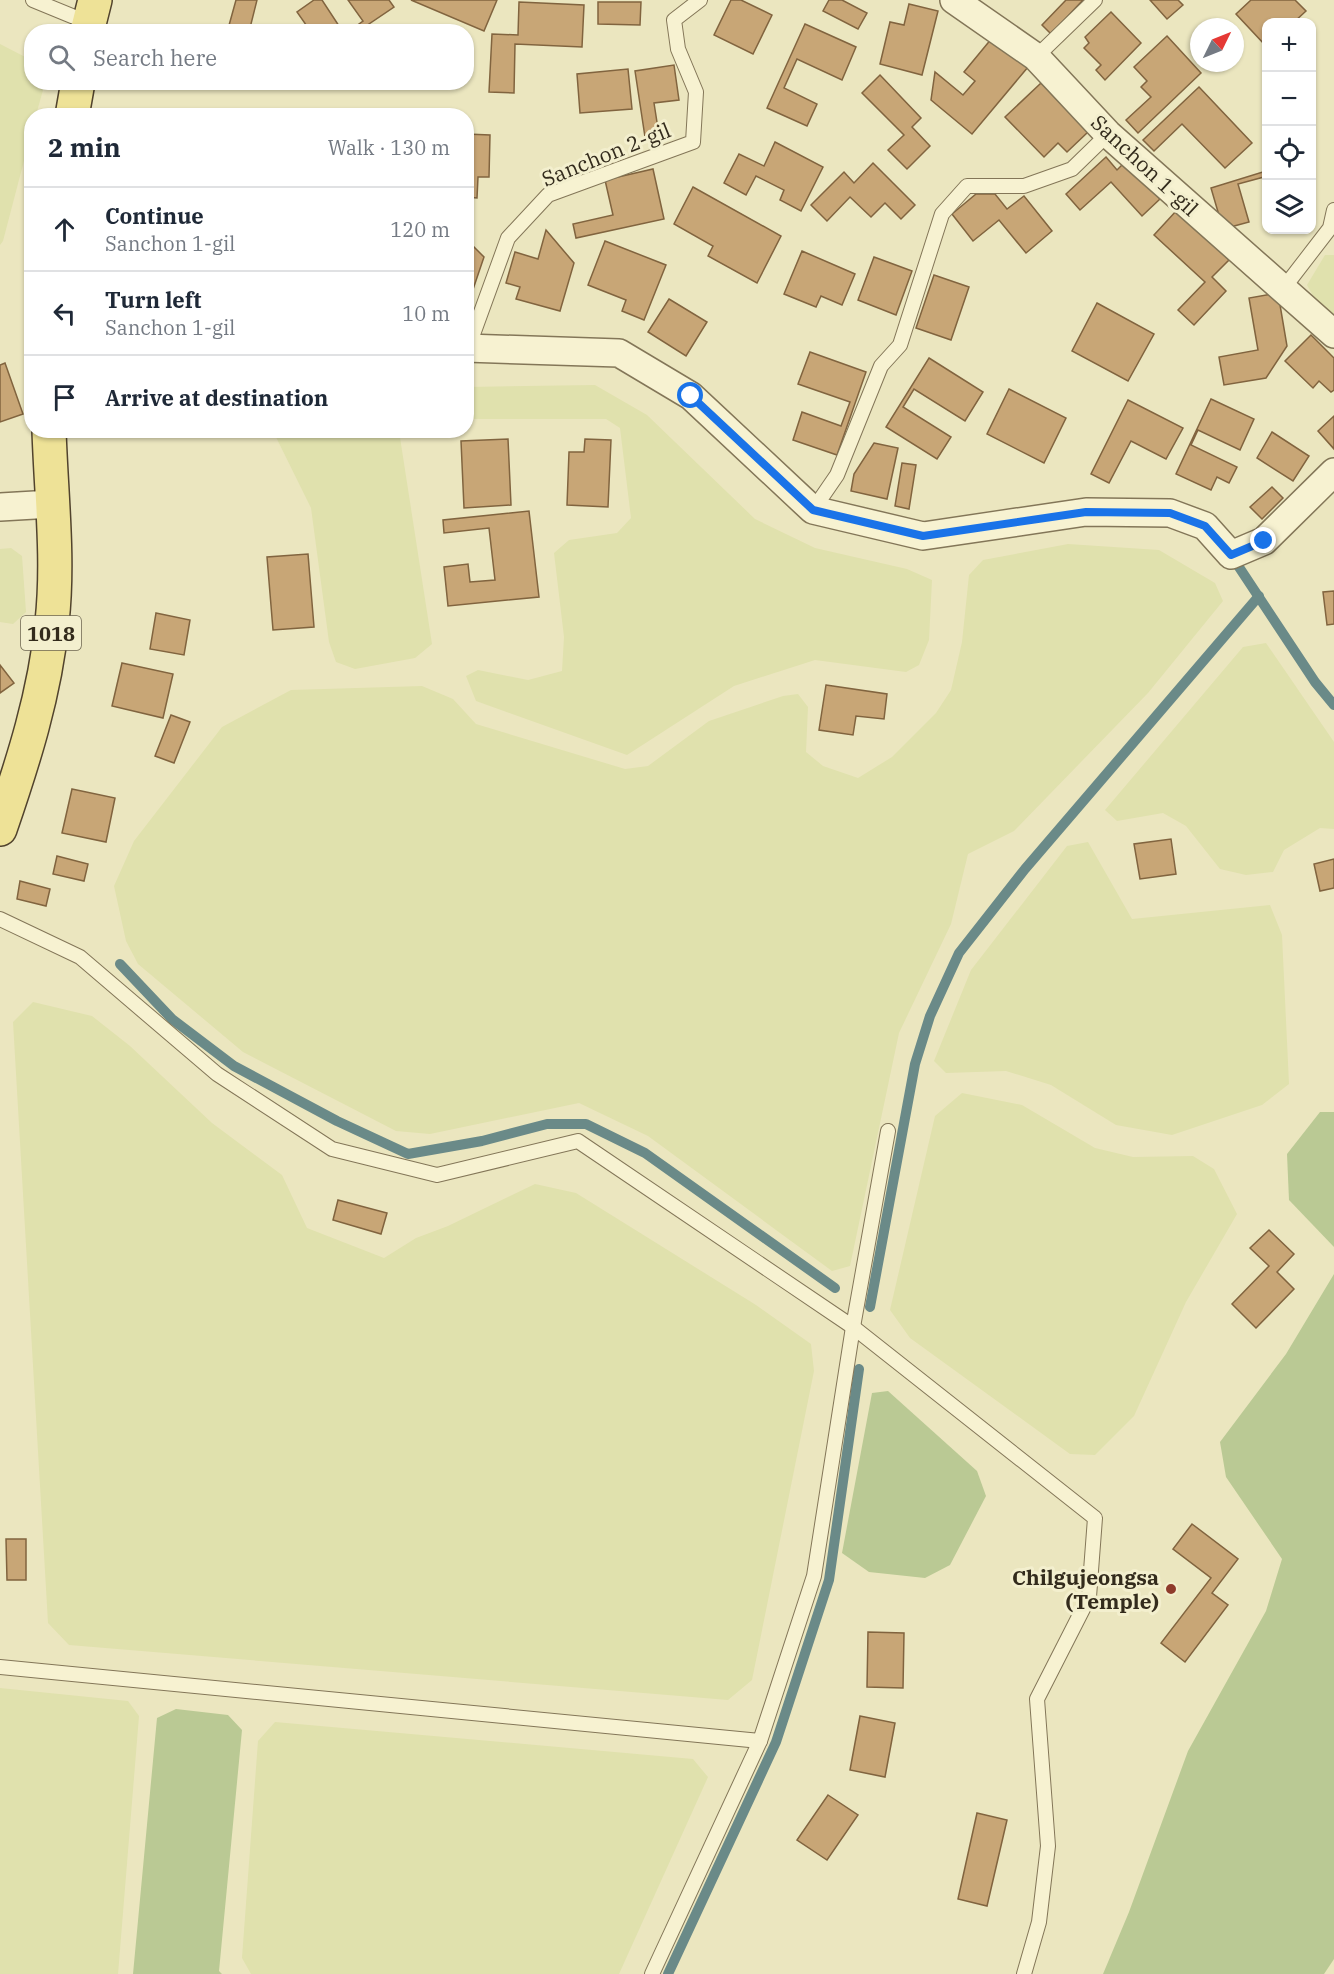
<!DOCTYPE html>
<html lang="en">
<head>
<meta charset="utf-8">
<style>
  body { margin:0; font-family:"IBM Plex Serif",serif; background:#f6f6f7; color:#1f2937 }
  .controls { position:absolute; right:18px; top:18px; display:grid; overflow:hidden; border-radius:12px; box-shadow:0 2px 4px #0004 }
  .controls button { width:54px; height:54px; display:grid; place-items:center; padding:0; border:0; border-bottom:2px solid #e0e1e3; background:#fff; color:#1f2937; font:30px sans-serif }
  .compass { position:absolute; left:1190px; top:18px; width:54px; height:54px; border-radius:50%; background:#fff; box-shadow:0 2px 4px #0004; rotate:47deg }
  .stop { position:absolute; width:18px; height:18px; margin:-14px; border:4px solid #1a73e8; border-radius:50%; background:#fff }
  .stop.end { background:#1a73e8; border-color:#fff; box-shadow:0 2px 6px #0008 }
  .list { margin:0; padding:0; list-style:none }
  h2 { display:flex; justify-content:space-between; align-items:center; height:78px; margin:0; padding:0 24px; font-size:26px }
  h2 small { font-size:20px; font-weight:400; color:#747a83 }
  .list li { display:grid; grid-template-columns:39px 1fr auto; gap:18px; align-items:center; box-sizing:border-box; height:84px; padding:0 24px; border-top:2px solid #e0e1e3 }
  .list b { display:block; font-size:22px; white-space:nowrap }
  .list p { margin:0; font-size:20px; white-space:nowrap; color:#747a83 }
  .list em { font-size:20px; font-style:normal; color:#747a83 }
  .icon { flex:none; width:33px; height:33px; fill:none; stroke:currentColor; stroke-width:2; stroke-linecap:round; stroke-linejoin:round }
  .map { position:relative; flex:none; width:1334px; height:1974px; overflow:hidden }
  .search { position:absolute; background:#fff; box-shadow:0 2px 4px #0004; left:24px; top:24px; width:450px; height:66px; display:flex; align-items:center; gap:15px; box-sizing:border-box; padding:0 21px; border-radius:24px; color:#747a83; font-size:22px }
  .panel { position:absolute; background:#fff; box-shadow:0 2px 4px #0004; left:24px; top:108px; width:450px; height:330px; border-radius:24px }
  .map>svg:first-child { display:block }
  .farmland { fill:#e0e1ad }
  .green { fill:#bac994 }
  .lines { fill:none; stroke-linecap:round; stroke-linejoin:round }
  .stream { stroke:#6a8a88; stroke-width:10 }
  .building { fill:#c8a676; stroke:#81643f; stroke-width:1.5 }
  .lane-casing { stroke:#837658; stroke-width:16 }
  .street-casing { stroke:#837658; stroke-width:30 }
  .primary-casing { stroke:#51432d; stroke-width:36 }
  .lane { stroke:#f7f2d1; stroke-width:14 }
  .street { stroke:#f7f2d1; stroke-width:27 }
  .primary { stroke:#eee297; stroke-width:33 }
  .route { stroke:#1a73e8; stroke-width:8 }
  .poi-dot { fill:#8f3b2b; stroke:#f3efce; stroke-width:2 }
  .labels { text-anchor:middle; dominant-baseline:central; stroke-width:6; stroke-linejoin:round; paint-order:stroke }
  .shield { fill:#f3efce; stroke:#6d6651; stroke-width:1.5 }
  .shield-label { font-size:20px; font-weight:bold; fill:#332b1c }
  .street-label { font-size:21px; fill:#332b1c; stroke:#f3efce }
  .poi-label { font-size:21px; font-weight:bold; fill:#332b1c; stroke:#f3efce; text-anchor:end }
</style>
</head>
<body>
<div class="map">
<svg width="1334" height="1974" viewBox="0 0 1334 1974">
  <rect width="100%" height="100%" fill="#ebe6bf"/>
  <g class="farmland">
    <polygon points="0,44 31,60 32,82 45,83 36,115 32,116 31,134 3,241 0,245"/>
    <polygon points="1325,255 1334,255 1334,316 1316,301 1307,285"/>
    <polygon points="595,385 647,415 755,519 815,548 907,569 932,580 929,640 919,665 906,672 815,660 734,686 627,755 476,701 466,676 478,670 528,680 562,671 564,637 554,553 569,540 617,533 631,518 620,428 606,419 467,419 467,387"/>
    <polygon points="273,431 399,431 432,644 415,658 355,669 336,662 329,642 311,508"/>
    <polygon points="1068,544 1159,550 1215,583 1223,601 1148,693 1014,831 968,854 951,924 899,1033 850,1266 832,1271 648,1136 579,1103 430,1134 396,1131 243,1052 138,964 126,941 114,886 134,841 222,727 291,690 422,686 453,699 476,724 625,769 648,766 709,721 783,696 798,694 808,707 806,752 823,766 858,778 892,757 936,713 951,690 962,642 969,575 983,560"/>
    <polygon points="11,548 22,556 26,612 13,624 0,622 0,549"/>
    <polygon points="1266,643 1334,742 1334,829 1320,828 1284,850 1273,872 1246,875 1220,869 1186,826 1163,813 1117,821 1105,810 1243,647"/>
    <polygon points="1088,842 1132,919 1270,905 1282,935 1289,1084 1262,1105 1172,1135 1116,1125 1051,1085 1006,1071 946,1073 934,1061 971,970 1067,846"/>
    <polygon points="33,1002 92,1016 130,1046 212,1123 282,1175 307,1228 384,1258 416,1238 448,1226 535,1184 576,1193 756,1305 811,1344 814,1371 752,1680 728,1700 69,1645 48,1623 13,1022"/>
    <polygon points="962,1093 1022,1105 1095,1148 1133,1157 1193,1156 1214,1169 1237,1214 1186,1302 1134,1416 1095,1455 1070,1454 910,1338 890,1310 935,1116"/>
    <polygon points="0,1688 128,1701 139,1716 118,1974 0,1974"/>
    <polygon points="275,1722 693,1759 708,1777 619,1974 251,1974 242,1958 258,1741"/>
  </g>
  <g class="green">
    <polygon points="1320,1112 1334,1112 1334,1247 1289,1200 1287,1154"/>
    <polygon points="1334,1274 1334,1959 1324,1974 1103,1974 1129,1912 1188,1751 1266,1611 1282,1559 1226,1477 1220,1442 1286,1354"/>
    <polygon points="888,1391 977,1471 986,1496 950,1565 925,1578 869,1572 842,1553 872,1393"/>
    <polygon points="176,1709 228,1715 242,1730 219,1971 222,1974 133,1974 157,1718"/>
  </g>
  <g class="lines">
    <g class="stream">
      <polyline points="1231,555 1315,682 1334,705"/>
      <polyline points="120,964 172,1019 234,1066 337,1121 408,1154 482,1141 547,1124 586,1124 645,1153 835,1288"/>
      <polyline points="870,1307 915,1064 930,1016 959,953 1025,869 1259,596"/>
      <polyline points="668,1974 776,1742 829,1580 859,1369"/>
    </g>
  </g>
  <g class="building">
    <polygon points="236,0 257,0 249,32 228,29"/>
    <polygon points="314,0 322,0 343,32 311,32 297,12"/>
    <polygon points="348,0 389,0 394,7 357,32 348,32 363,21"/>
    <polygon points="411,0 497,0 484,31"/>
    <polygon points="731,0 741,0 772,15 753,54 714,35"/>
    <polygon points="829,0 842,0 867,13 858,29 823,11"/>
    <polygon points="1066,0 1083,0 1051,34 1042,25"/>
    <polygon points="1150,0 1178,0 1183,5 1167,19"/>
    <polygon points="1251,0 1295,0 1306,11 1294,22 1266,22 1266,46 1236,14"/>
    <polygon points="519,2 584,5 582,47 515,44 514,93 489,92 492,34 518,35"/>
    <polygon points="598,2 641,2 640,25 598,24"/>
    <polygon points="909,4 938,11 922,75 880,64 890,22 904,25"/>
    <polygon points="1111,12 1141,43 1105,80 1096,70 1101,65 1084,48 1089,43 1085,37"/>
    <polygon points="805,24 856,47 842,80 797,59 784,88 817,104 807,126 767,108"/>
    <polygon points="1167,36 1201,73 1138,133 1126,120 1151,97 1141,87 1147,81 1134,67"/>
    <polygon points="992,38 1028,67 972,134 931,100 935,72 963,95 975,81 964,72"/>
    <polygon points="674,65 679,100 654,103 659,135 645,137 635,71"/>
    <polygon points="628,69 632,109 580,113 577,74"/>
    <polygon points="880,75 921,118 912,127 930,146 907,169 888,150 904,135 862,93"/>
    <polygon points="1041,83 1088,132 1067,152 1058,143 1044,157 1005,117"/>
    <polygon points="1199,87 1252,143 1225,168 1182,124 1154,151 1143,140"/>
    <polygon points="466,134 490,135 489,177 478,177 477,198 466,197"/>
    <polygon points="775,142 823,167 801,211 780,200 784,190 756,176 746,195 724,183 739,154 764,166"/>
    <polygon points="1106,157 1117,170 1126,161 1160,199 1142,216 1111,182 1080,210 1066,194"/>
    <polygon points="873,163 915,205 901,219 885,203 871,217 850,197 827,221 811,205 844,172 854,183"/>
    <polygon points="653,169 664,219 576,238 573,224 613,215 605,180"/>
    <polygon points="1266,171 1266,184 1264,177 1238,184 1249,222 1223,229 1211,188"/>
    <polygon points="693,187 781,236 757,283 708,256 713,246 674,224"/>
    <polygon points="976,194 995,194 1007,209 1024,196 1052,231 1026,253 999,220 973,241 952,214"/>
    <polygon points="1177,210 1229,260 1212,277 1226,291 1194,325 1178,310 1205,282 1154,235"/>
    <polygon points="546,230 574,263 560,311 516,299 520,287 506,283 515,252 538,259"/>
    <polygon points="466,239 484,257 466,310"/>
    <polygon points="605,241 666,265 644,320 622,311 626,300 588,285"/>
    <polygon points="802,251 855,274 842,305 821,296 816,307 784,294"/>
    <polygon points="874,257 912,271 896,315 858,300"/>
    <polygon points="934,275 969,287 951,340 916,328"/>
    <polygon points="1278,293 1287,346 1266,378 1224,385 1219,357 1258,350 1249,298"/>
    <polygon points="669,299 707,322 686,356 648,332"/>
    <polygon points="1097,303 1154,334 1128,381 1072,351"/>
    <polygon points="1311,335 1334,358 1334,390 1331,392 1319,381 1313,388 1285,361"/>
    <polygon points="810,352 866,372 837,455 793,440 802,412 841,426 850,402 798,384"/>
    <polygon points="929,358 983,392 965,421 914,389 903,407 951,437 937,459 886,427"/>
    <polygon points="5,363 23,414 0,422 0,365"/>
    <polygon points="1009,389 1066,418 1044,463 987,434"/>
    <polygon points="1211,399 1254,419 1240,450 1198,430 1191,445 1237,467 1229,483 1217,477 1211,490 1176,474"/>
    <polygon points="1128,400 1183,428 1166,459 1131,441 1109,483 1091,474"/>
    <polygon points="1334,416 1334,449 1318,431"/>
    <polygon points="1272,432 1309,456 1293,481 1257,458"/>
    <polygon points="508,439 511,505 464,508 461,441"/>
    <polygon points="585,439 611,440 608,507 567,505 569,452 584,452"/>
    <polygon points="874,443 898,448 887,499 851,491 854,474"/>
    <polygon points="902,463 916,465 909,509 895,506"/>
    <polygon points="1272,487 1283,498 1262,519 1250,507"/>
    <polygon points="529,511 539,597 448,606 444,567 468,564 470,582 495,580 489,528 444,533 443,520"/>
    <polygon points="308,554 314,627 273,630 267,557"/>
    <polygon points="1334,591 1334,624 1327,625 1323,592"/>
    <polygon points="156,613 190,620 184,655 150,649"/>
    <polygon points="122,663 173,674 163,718 112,706"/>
    <polygon points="0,665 14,683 0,693"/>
    <polygon points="826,685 887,694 884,719 856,716 853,735 819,730"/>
    <polygon points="171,715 190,722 174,763 155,756"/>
    <polygon points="72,789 115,798 106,842 62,833"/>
    <polygon points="1171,839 1176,874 1140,879 1134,844"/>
    <polygon points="57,856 88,864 84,881 53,874"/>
    <polygon points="1334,859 1334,888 1320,891 1314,864"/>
    <polygon points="20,881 50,889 46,906 17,899"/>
    <polygon points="338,1200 387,1213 381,1234 333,1220"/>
    <polygon points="1269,1230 1294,1254 1277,1272 1294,1289 1256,1328 1232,1304 1269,1266 1250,1248"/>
    <polygon points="1192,1524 1238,1559 1212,1593 1228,1605 1185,1662 1161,1643 1211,1578 1173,1549"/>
    <polygon points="6,1539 26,1539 26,1580 7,1580"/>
    <polygon points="868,1632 904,1633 903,1688 867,1687"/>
    <polygon points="860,1716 895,1723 885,1777 850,1770"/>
    <polygon points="828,1795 858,1815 827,1860 797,1840"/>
    <polygon points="977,1813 1007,1820 987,1906 958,1899"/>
  </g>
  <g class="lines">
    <defs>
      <g id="lane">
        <polyline points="33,0 89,23"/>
        <polyline points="1036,57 1095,0"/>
        <polyline points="1283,289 1330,228 1334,210"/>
        <polyline points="468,348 508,238 548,195 693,142 696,92 678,49 674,20 700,0"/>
        <polyline points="813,510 837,475 881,366 900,345 942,214 967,186 1024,186 1072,169 1108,134"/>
        <polyline points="0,919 80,957 217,1074 332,1149 437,1175 578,1141 853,1327 1095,1518 1089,1597 1037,1699 1048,1846 1039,1922 1024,1974"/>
        <polyline points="0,1667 760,1741"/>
        <polyline points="652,1974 760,1741 814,1576 853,1327 888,1131"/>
      </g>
      <g id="street">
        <polyline points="954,0 1036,57 1108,134 1334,334"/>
        <polyline points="466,348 619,353 691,396 813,510 923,536 1086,512 1170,513 1205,526 1231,555 1264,541 1334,472"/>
        <polyline points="0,507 52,504"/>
      </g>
      <g id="primary">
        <polyline points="87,32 95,0"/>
        <polyline points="72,116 78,82"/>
        <path d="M0 829C23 762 45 694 52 622 59 559 51 494 49 430"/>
      </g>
    </defs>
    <use href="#lane" class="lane-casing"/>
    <use href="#street" class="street-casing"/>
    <use href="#primary" class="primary-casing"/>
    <use href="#lane" class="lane"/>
    <use href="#street" class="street"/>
    <use href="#primary" class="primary"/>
  </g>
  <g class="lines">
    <polyline class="route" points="691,396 813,510 923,536 1086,512 1170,513 1205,526 1231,555 1264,541"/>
  </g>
  <circle class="poi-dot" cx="1171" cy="1589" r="6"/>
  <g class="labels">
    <rect class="shield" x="21" y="616" width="60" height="34" rx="4.5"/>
    <g class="shield-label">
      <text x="51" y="633">1018</text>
    </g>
    <g class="street-label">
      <text transform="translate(606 154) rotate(-22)">Sanchon 2-gil</text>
      <text transform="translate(1145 165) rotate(43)">Sanchon 1-gil</text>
    </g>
    <g class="poi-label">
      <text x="1159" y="1577">Chilgujeongsa<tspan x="1159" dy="24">(Temple)</tspan></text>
    </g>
  </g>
</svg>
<div class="controls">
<button>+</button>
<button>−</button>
<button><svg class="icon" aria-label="locate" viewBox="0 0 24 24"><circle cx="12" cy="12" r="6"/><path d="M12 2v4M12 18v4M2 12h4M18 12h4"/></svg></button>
<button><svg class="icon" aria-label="layers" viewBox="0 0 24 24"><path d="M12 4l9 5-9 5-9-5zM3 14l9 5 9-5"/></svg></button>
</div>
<svg class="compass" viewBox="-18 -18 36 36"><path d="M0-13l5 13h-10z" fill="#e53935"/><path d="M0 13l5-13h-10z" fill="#747a83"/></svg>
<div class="stop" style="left:691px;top:396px"></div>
<div class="stop end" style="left:1264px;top:541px"></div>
<div class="search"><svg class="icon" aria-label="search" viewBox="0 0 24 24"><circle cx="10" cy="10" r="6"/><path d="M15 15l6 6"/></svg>Search here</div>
<section class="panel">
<h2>2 min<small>Walk · 130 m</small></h2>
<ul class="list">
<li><svg class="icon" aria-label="ahead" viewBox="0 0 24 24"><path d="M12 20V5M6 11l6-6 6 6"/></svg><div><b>Continue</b><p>Sanchon 1-gil</p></div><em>120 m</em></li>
<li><svg class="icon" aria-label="left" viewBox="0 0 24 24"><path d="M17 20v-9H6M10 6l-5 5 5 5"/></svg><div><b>Turn left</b><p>Sanchon 1-gil</p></div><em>10 m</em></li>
<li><svg class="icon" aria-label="arrive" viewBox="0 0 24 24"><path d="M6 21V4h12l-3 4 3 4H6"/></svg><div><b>Arrive at destination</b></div></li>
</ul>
</section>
</div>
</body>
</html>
